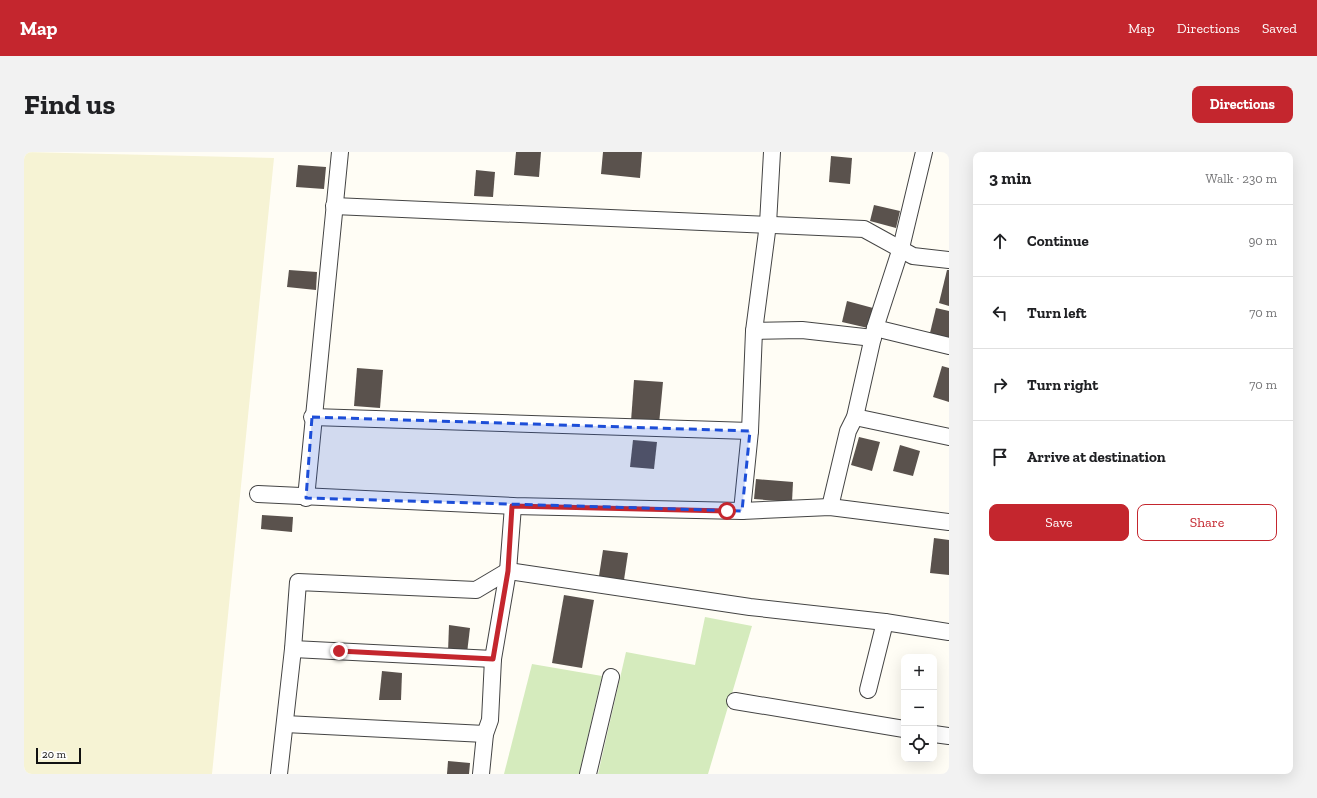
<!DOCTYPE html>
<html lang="en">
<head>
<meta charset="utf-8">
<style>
  body { margin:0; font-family:"Zilla Slab",serif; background:#f2f2f2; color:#202124 }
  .controls { position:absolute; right:12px; bottom:12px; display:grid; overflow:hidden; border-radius:8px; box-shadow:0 4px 16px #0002 }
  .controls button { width:36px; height:36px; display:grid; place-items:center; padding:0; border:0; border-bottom:1px solid #e0e0e0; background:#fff; color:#202124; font:20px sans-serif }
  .scale { position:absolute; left:12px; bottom:10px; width:45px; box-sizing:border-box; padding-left:4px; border:2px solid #111; border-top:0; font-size:11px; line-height:14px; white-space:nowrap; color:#111; -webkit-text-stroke:3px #fff; paint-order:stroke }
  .stop { position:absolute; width:12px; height:12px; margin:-9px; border:3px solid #c4262e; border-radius:50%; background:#fff }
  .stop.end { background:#c4262e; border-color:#fff; box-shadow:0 1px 4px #0008 }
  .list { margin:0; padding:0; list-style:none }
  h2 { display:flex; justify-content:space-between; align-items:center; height:52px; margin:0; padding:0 16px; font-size:17px }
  h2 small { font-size:13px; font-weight:400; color:#757577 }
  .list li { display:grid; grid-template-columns:26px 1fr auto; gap:12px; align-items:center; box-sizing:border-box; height:72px; padding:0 16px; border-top:1px solid #e0e0e0 }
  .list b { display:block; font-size:15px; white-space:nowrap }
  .list em { font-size:13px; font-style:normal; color:#757577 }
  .actions { display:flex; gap:8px; padding:12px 16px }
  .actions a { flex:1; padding:9px 0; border:1px solid #c4262e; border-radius:8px; text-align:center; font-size:14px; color:#c4262e }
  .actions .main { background:#c4262e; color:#fff }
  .icon { flex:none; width:22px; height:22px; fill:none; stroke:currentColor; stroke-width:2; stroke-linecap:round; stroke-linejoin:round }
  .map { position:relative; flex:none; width:925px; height:622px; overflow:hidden; border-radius:8px }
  header { display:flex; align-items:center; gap:24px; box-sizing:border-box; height:56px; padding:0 20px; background:#c4262e; color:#fff }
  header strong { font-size:19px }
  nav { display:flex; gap:22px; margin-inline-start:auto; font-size:14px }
  .intro { display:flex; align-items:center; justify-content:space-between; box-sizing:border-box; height:96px; padding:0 24px }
  h1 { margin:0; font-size:28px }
  .button { padding:10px 18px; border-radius:8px; background:#c4262e; color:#fff; font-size:14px; font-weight:700 }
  main { display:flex; gap:24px; padding:0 24px }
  aside { flex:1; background:#fff; border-radius:8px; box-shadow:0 4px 16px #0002 }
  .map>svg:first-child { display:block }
  .farmland { fill:#f6f3d4 }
  .green { fill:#d5ebbd }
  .building { fill:#5a524d }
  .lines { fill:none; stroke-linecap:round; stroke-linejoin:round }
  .street-casing { stroke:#444; stroke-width:18 }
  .street { stroke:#fff; stroke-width:16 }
  .route { stroke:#c4262e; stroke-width:5 }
  .marked { fill:#1d4ed8; fill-opacity:0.2; stroke:#1d4ed8; stroke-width:3; stroke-dasharray:8 5; stroke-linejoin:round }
</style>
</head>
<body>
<header>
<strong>Map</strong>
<nav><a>Map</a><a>Directions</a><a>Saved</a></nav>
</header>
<div class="intro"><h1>Find us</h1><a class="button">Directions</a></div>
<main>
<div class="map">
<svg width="925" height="622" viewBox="0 0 925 622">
  <rect width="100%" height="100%" fill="#fffdf5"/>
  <polygon class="farmland" points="0,0 250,6 188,622 0,622"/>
  <g class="green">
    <polygon points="681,465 728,474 684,622 574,622 602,500 671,513"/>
    <polygon points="508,512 578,524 555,622 480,622"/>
  </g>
  <g class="building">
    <polygon points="492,0 517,0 515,25 490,23"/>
    <polygon points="579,0 618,0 616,26 577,22"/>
    <polygon points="807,4 828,6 826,32 805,30"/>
    <polygon points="274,13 302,15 300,37 272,35"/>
    <polygon points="452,18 471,20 469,45 450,44"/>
    <polygon points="850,53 876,59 872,76 846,69"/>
    <polygon points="265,118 293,120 292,138 263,135"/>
    <polygon points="923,118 925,118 925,154 915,151"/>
    <polygon points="823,149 849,156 844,176 818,170"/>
    <polygon points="912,156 925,159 925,186 905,185"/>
    <polygon points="918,214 925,216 925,250 909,245"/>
    <polygon points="333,216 359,218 356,256 330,254"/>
    <polygon points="610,228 639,230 635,272 607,269"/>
    <polygon points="835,285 856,290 848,319 827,313"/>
    <polygon points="609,288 633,290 630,317 606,315"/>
    <polygon points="876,293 896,299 889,324 869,319"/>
    <polygon points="732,327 769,330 768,350 730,347"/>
    <polygon points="238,363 269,365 268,380 237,377"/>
    <polygon points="910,386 925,388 925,423 906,421"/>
    <polygon points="579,398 604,401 600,428 575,424"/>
    <polygon points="540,443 570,448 558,516 528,511"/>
    <polygon points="425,473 446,476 443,501 424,500"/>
    <polygon points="358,519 378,521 377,548 355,548"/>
    <polygon points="424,609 446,611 445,622 423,622"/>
  </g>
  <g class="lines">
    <defs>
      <g id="street">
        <polyline points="310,54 840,77 889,104 925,108"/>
        <polyline points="851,176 925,194"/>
        <polyline points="730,179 778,178 849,186"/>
        <polyline points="288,265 726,279"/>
        <polyline points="831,265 925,285"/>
        <polyline points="234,342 489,354 718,359 806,355 925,370"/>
        <polyline points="282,346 316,0"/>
        <polyline points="806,355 824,279 831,265 851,176 877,96 900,0"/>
        <polyline points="718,359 726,279 730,179 744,72 748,0"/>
        <polyline points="269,497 469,507"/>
        <polyline points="844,538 861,470"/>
        <polyline points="711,549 880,577"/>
        <polyline points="261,572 461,582"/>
        <polyline points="910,582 925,584"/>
        <polyline points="255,622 269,497 274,430 452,438 484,419 726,455 861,470 925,480"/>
        <polyline points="457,622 461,582 466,568 469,507 484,419 489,354"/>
        <polyline points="564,622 587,525"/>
      </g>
    </defs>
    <use href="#street" class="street-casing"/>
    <use href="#street" class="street"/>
  </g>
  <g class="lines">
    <polyline class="route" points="315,499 469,507 484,419 488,354 703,359"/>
  </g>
  <path class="marked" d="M288 265 726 279 718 359 282 346Z"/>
</svg>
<div class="controls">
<button>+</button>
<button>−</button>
<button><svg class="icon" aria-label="locate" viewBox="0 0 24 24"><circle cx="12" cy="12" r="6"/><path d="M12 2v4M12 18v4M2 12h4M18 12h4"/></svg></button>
</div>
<div class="scale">20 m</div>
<div class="stop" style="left:703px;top:359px"></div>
<div class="stop end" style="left:315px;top:499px"></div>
</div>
<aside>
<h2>3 min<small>Walk · 230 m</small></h2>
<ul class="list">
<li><svg class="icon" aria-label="ahead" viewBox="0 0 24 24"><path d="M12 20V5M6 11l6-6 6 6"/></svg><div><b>Continue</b></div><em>90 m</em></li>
<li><svg class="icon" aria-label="left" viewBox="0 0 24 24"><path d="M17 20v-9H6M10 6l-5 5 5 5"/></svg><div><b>Turn left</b></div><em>70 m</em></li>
<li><svg class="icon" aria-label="right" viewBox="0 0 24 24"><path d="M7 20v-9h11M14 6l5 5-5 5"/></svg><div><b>Turn right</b></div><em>70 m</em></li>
<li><svg class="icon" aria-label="arrive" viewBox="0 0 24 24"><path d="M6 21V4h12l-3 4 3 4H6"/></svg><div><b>Arrive at destination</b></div></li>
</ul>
<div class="actions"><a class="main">Save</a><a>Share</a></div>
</aside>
</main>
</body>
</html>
